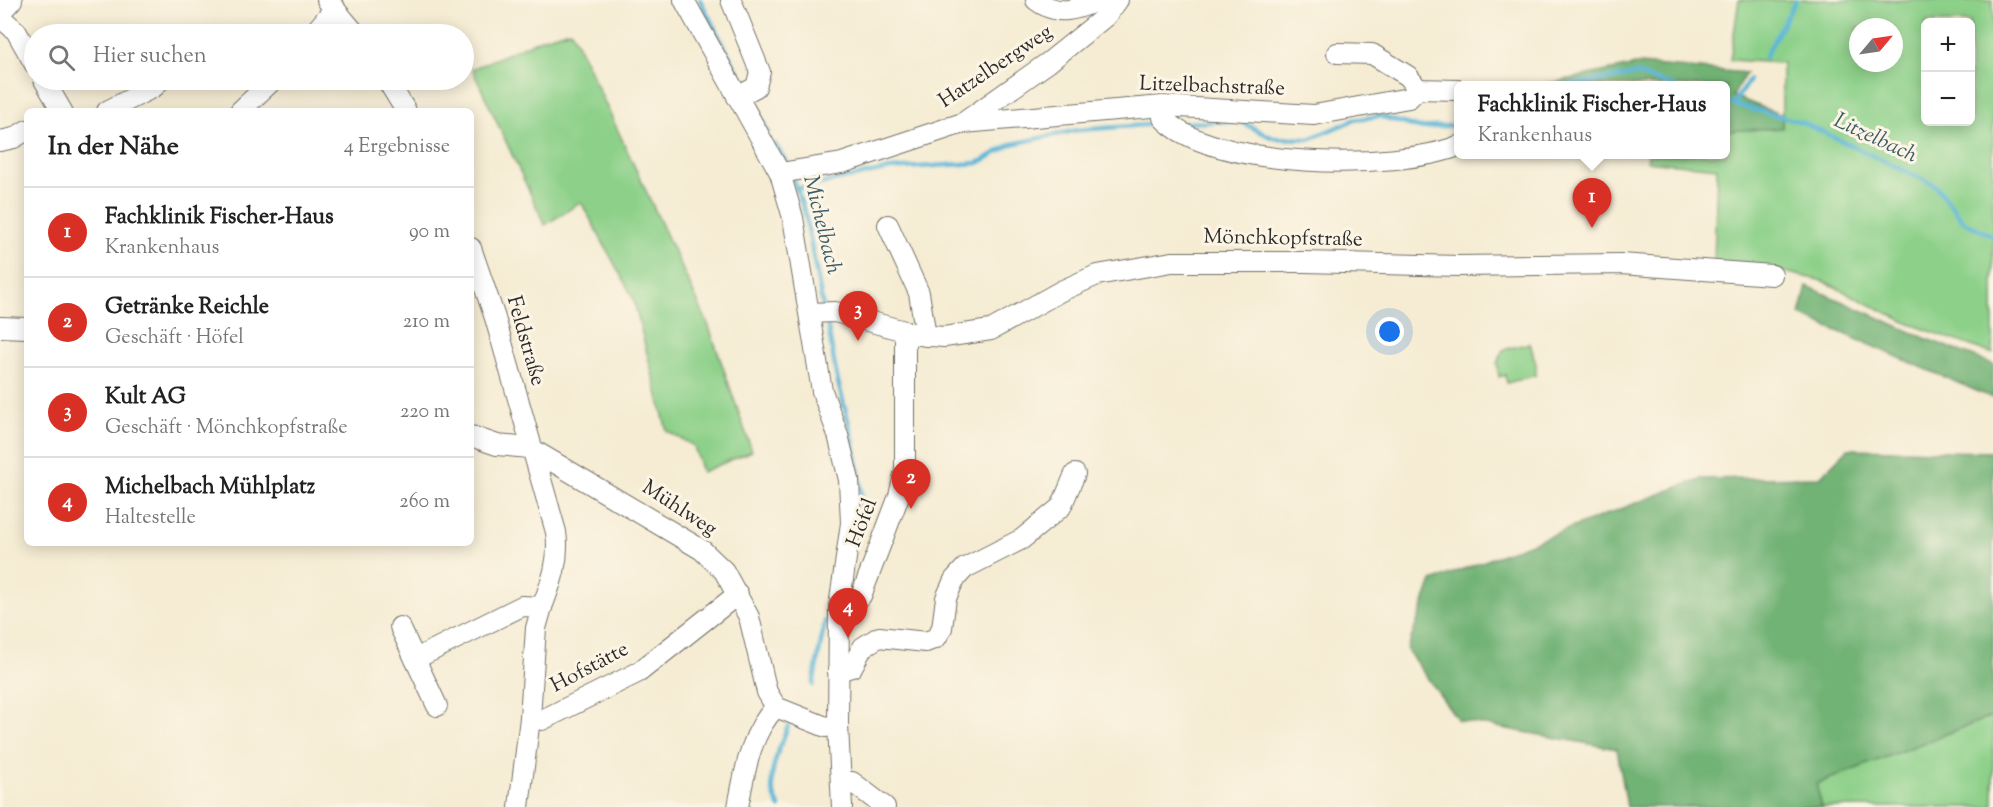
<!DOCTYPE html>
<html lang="de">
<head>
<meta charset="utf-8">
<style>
  body { margin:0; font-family:"Sorts Mill Goudy",serif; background:#f6f6f6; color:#222 }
  .controls { position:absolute; right:18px; top:18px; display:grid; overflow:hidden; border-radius:9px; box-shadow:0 3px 15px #0003 }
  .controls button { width:54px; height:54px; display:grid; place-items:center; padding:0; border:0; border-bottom:2px solid #e0e0e0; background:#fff; color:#222; font:30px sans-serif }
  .compass { position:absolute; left:1849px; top:18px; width:54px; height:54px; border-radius:50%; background:#fff; box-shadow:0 3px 15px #0003; rotate:61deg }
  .you { position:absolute; left:1390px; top:332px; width:21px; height:21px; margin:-15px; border:4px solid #fff; border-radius:50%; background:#1a73e8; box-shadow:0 0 0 9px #1a73e833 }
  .badge { display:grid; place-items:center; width:39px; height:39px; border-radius:50%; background:#d93025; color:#fff; font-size:20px; font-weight:700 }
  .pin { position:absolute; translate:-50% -50px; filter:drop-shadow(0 2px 3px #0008) }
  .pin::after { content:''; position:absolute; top:32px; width:21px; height:18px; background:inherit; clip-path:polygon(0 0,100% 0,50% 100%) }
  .popup { position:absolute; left:1454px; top:81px; width:276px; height:78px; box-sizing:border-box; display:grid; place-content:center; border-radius:9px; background:#fff; filter:drop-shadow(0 2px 4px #0005); font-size:20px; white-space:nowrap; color:#767676 }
  .popup b { font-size:22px; color:#222 }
  .popup::after { content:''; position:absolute; left:50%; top:100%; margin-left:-12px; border:12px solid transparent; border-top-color:#fff }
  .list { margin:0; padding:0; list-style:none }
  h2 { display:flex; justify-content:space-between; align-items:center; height:78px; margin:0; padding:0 24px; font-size:26px }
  h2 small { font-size:20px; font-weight:400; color:#767676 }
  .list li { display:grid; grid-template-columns:39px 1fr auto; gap:18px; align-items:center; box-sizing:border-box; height:90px; padding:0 24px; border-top:2px solid #e0e0e0 }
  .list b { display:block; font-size:22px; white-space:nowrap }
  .list p { margin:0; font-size:20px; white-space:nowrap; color:#767676 }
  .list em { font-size:20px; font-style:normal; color:#767676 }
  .icon { flex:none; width:33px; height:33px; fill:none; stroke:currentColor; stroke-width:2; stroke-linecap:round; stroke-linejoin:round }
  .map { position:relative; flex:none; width:1993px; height:807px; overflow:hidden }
  .search { position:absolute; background:#fff; box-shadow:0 3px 15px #0003; left:24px; top:24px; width:450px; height:66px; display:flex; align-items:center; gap:15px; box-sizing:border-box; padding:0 21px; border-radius:33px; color:#767676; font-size:22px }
  .panel { position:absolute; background:#fff; box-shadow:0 3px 15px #0003; left:24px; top:108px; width:450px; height:438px; border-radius:9px }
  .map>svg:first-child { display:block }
  .green { fill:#8cd089; stroke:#5c7e5a; stroke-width:1.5; fill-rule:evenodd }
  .forest { fill:#71b275; stroke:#4e6e50; stroke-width:1.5 }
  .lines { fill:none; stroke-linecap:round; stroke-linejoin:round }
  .stream { stroke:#59b5d7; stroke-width:4.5 }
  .minor-casing { stroke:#726f66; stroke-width:22 }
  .minor { stroke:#fff; stroke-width:20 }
  .labels { text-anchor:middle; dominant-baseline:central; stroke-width:6; stroke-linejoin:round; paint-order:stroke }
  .street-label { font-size:21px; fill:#2b2b2b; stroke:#fcf5e5 }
  .water-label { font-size:22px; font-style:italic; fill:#3b5b67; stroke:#fcf5e5 }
</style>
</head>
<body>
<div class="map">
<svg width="1993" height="807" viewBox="0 0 1993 807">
  <rect width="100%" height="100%" fill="#fcf5e5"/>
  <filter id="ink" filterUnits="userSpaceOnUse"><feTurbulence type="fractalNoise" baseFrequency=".0167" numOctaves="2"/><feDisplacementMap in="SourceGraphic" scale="12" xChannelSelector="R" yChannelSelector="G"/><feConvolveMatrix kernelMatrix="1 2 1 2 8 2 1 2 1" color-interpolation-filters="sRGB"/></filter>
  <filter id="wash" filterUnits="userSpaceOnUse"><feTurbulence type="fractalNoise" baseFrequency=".008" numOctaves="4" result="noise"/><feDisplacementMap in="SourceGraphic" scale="24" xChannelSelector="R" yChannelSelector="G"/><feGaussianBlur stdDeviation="1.35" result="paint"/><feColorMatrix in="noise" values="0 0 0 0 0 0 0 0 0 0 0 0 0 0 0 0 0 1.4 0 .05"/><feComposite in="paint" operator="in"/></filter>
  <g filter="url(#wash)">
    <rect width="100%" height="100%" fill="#f5ecd3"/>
    <g class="green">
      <path d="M1739 0H1993V354L1905 322 1823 281 1776 270 1714 264 1717 168 1647 161 1648 155 1726 154V131L1782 128V63L1730 60ZM1926 22H1970V122H1926ZM1858 27H1894V63H1858Z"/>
      <polygon points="571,30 708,324 752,451 702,472 694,446 667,431 633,298 581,202 545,225 472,69 543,38"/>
      <polygon points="1530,343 1536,364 1536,375 1507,383 1505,375 1499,377 1497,363 1503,350"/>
      <polygon points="1993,716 1993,807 1822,807 1816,784"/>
    </g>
    <g class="forest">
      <polygon points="1640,64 1746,73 1733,96 1782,115 1782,128 1726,131 1726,86 1541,85"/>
      <polygon points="1807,286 1927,339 1993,364 1993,398 1800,315"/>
      <polygon points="1848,449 1993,452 1993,716 1816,784 1822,807 1627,807 1617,749 1458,720 1407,650 1432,581 1699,479 1820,477"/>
    </g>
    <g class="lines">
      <g class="stream">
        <polyline points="700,0 745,86"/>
        <polyline points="1765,57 1796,0"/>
        <polyline points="1561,86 1637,74 1673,86"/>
        <polyline points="750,96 768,132"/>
        <polyline points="1726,102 1801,122 1935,185 1964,222 1993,236"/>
        <polyline points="1733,104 1749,80"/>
        <polyline points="1183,123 1239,121 1273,138 1309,139 1354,120 1380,116 1419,128 1458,125"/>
        <polyline points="775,144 789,167"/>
        <polyline points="792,175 805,213 823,307"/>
        <polyline points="796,189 890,169 978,163 1012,144 1078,130 1159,124"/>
        <path d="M826 318C831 339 833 361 838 382 850 429 866 476 860 525"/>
        <polyline points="813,685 825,621"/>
        <path d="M780 807C762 781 778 753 788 726"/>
      </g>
    </g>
  </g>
  <g filter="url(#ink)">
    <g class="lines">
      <defs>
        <g id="minor">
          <polyline points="327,0 356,34"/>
          <polyline points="684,0 780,173 793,218 822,391 838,435 849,480 851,523 839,607 838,725 842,807"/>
          <polyline points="731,0 760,72 756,87 737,97"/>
          <path d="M1036 0C1058 17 1076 10 1099 0"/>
          <polyline points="0,13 12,0"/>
          <polyline points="0,17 16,31 34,63"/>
          <polyline points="313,34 335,8"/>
          <polyline points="1337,53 1372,54 1408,76 1418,89"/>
          <polyline points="44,80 62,111"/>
          <polyline points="387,80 406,111"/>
          <path d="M1163 106V118C1210 169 1396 171 1458 146"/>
          <polyline points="107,111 154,87 160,80"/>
          <polyline points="240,111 273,80"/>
          <polyline points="963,123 1163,106 1314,115 1409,98 1418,89 1458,90"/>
          <polyline points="0,141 14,138 27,130"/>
          <polyline points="780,173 842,163 963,123 1049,62 1106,16 1118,0"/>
          <polyline points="888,225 919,293 926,336"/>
          <path d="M471 248 495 318 556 532C560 560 552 581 542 607"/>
          <polyline points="810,313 835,312 919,335 944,337 991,330 1061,291 1097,275 1172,262 1304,262 1459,266 1621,264 1772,275"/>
          <polyline points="0,327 27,328"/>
          <polyline points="471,436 497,445 530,448 702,550 724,571 749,617 767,692 776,707 826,727 838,725"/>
          <polyline points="839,607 861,596 899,496 905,470 905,332"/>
          <polyline points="400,627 437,706"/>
          <polyline points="415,659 522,606 542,607 536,628 530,718 519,807"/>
          <polyline points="838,671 852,667 863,647 879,637 926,642 936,638 942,628 946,598 954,580 965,568 1022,539 1061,507 1075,474"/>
          <polyline points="530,718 542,720 639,672 738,594"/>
          <polyline points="841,782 852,782 885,807"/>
          <path d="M738 807C745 771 750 733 776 707"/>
        </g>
      </defs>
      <use href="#minor" class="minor-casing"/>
      <use href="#minor" class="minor"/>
    </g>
  </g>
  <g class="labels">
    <g class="street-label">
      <text transform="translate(996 67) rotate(-34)">Hatzelbergweg</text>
      <text transform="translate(1212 87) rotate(2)">Litzelbachstraße</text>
      <text transform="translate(1283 239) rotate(1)">Mönchkopfstraße</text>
      <text transform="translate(525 341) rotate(74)">Feldstraße</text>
      <text transform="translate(679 509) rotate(33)">Mühlweg</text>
      <text transform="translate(863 523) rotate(-69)">Höfel</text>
      <text transform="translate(590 668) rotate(-28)">Hofstätte</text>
    </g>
    <g class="water-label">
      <text transform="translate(1875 139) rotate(25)">Litzelbach</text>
      <text transform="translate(821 225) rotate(76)">Michelbach</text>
    </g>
  </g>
</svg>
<div class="controls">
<button>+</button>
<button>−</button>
</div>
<svg class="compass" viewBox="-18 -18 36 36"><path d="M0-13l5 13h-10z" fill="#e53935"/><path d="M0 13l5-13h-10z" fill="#767676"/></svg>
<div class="you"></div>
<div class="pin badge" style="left:1592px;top:228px">1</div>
<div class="popup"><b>Fachklinik Fischer-Haus</b>Krankenhaus</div>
<div class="pin badge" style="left:911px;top:509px">2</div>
<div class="pin badge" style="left:858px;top:341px">3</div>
<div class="pin badge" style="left:848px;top:638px">4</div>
<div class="search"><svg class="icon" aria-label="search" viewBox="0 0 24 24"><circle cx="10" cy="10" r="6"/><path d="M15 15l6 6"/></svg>Hier suchen</div>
<section class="panel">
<h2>In der Nähe<small>4 Ergebnisse</small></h2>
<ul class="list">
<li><span class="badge">1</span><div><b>Fachklinik Fischer-Haus</b><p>Krankenhaus</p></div><em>90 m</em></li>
<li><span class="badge">2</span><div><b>Getränke Reichle</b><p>Geschäft · Höfel</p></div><em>210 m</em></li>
<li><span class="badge">3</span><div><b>Kult AG</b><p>Geschäft · Mönchkopfstraße</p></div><em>220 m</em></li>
<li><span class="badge">4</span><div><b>Michelbach Mühlplatz</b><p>Haltestelle</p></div><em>260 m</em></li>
</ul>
</section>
</div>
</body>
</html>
